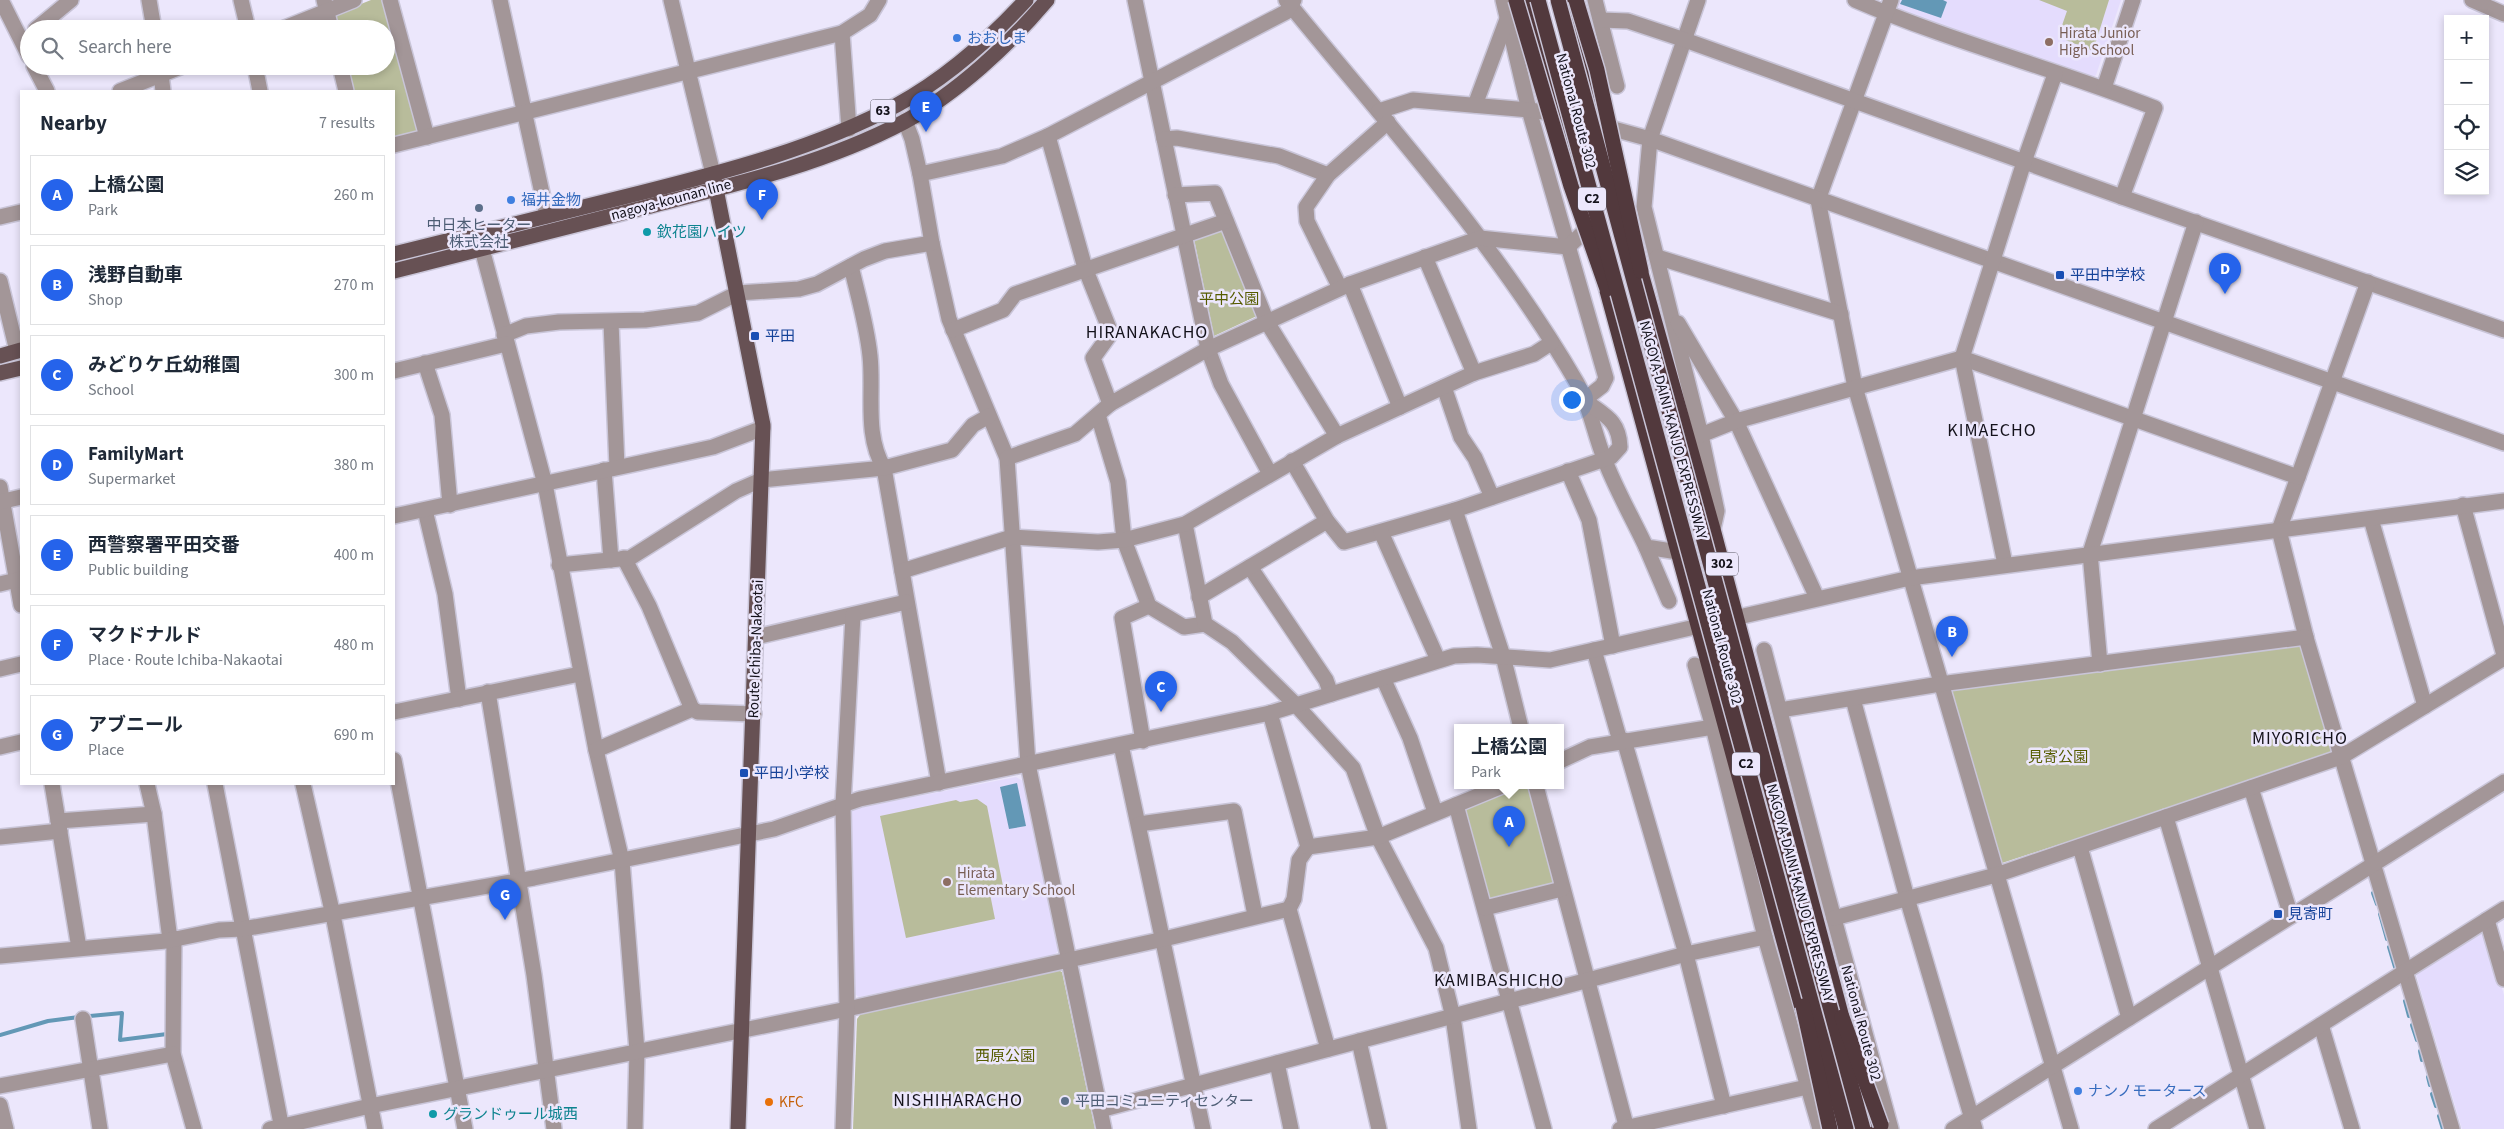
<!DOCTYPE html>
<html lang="en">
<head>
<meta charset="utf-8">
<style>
  body { margin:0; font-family:"Source Sans 3","Noto Sans JP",sans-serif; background:#f6f6f7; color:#1f2937 }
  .controls { position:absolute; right:15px; top:15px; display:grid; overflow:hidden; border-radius:0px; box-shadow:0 2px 8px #0003 }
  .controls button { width:45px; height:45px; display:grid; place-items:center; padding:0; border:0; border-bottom:1px solid #e0e1e3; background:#fff; color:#1f2937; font:25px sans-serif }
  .you { position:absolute; left:1571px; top:399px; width:18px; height:18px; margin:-12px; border:4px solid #fff; border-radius:50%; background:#1a73e8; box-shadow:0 0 0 8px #1a73e833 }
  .badge { display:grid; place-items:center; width:32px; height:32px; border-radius:50%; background:#2563eb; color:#fff; font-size:16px; font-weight:700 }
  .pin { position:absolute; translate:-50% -41px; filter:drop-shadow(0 1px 2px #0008) }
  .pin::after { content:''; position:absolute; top:26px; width:18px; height:15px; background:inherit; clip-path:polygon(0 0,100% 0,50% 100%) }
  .popup { position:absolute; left:1454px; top:724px; width:110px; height:65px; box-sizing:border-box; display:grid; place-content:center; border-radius:0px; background:#fff; filter:drop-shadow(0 1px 4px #0005); font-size:16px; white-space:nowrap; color:#747a83 }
  .popup b { font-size:19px; color:#1f2937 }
  .popup::after { content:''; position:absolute; left:50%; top:100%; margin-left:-10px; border:10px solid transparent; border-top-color:#fff }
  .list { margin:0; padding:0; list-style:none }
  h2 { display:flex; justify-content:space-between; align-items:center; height:65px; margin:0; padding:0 20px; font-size:21px }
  h2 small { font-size:16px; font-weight:400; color:#747a83 }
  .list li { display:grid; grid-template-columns:32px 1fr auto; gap:15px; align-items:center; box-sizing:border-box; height:80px; margin:0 10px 10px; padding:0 10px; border:1px solid #e0e1e3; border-radius:0px }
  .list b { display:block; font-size:19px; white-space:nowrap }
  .list p { margin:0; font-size:16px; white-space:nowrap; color:#747a83 }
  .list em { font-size:16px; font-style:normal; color:#747a83 }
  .icon { flex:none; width:28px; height:28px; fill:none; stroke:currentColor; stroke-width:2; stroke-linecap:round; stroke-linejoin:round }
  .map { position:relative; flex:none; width:2504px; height:1129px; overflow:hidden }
  .search { position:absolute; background:#fff; box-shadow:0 2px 8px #0003; left:20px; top:20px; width:375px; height:55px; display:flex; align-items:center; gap:12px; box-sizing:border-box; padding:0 18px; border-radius:28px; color:#747a83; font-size:19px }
  .panel { position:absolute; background:#fff; box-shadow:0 2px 8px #0003; left:20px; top:90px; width:375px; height:695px; border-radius:0px }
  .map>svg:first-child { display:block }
  .built { fill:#e4dcfd }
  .green { fill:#b8bc9b }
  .water { fill:#6398b6 }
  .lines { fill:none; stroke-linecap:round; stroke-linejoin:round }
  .stream { stroke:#6398b6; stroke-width:4 }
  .minor-casing { stroke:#c9c5d8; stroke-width:18 }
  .major-casing { stroke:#c9c5d8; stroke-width:18 }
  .highway-casing { stroke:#c9c5d8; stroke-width:18 }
  .minor { stroke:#a39698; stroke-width:15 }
  .major { stroke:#675154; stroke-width:15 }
  .highway { stroke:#52393d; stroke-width:15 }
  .highway-bridge-casing { stroke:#c9c5d8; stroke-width:18; stroke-linecap:butt }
  .highway-bridge { stroke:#52393d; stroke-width:15 }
  .shop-dot { fill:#3f7fe0; stroke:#ece7fc; stroke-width:2 }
  .education-dot { fill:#8d6e63; stroke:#ece7fc; stroke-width:2 }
  .service-dot { fill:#5c6f8a; stroke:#ece7fc; stroke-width:2 }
  .culture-dot { fill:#0f9aa8; stroke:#ece7fc; stroke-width:2 }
  .transit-dot { fill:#1a4fb4; stroke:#ece7fc; stroke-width:2 }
  .food-dot { fill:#e8710a; stroke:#ece7fc; stroke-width:2 }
  .labels { text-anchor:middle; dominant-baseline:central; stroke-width:5; stroke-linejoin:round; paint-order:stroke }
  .shield { fill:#ece7fc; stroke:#55525e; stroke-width:1 }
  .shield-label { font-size:14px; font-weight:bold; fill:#14121b }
  .education-label { font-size:15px; fill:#785e54; stroke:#ece7fc; text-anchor:start }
  .shop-label { font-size:15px; fill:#366cbe; stroke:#ece7fc; text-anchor:start }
  .street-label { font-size:15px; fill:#14121b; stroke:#ece7fc }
  .service-label { font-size:15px; fill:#4e5e75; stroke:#ece7fc }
  .culture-label { font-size:15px; fill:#0d838f; stroke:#ece7fc; text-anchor:start }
  .transit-label { font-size:15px; fill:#164399; stroke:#ece7fc; text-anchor:start }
  .park-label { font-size:15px; fill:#565c00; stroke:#ece7fc }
  .food-label { font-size:15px; fill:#c56008; stroke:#ece7fc; text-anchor:start }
  .quarter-label { font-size:18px; letter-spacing:1px; fill:#14121b; stroke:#ece7fc }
</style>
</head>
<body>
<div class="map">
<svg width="2504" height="1129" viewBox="0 0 2504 1129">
  <rect width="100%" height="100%" fill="#ece7fc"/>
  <g class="built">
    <polygon points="1895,0 2121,0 2096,75 2092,78 1897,9 1893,4"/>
    <polygon points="1016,777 1023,781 1058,951 1054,955 859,997 853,993 848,813 852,809"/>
    <polygon points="2479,930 2486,934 2504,995 2504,1129 2462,1129 2415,971"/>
  </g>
  <g class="green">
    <polygon points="371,0 384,0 418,129 415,132 394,137 394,91 352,91 346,66 386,66 386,29 337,29 334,18 336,14"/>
    <polygon points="2039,0 2109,0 2093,51 2058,37 2067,11"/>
    <polygon points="1223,227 1259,315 1214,336 1194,239"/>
    <polygon points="2304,640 2337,754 2002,863 1945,688"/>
    <polygon points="1516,786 1531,786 1558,887 1487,905 1459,806"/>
    <polygon points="977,799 987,806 1003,886 989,889 995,919 906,938 880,816 956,800 960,802"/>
    <polygon points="1058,970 1062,972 1095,1129 853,1129 857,1019 862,1012"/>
  </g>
  <g class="water">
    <polygon points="1902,0 1943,0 1947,2 1941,18 1900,4"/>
    <polygon points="1017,783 1026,826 1009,829 1000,787"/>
  </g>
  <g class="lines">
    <g class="stream">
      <polyline points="2373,893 2377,904"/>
      <polyline points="2380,914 2387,939"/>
      <polyline points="2389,947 2395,967"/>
      <polyline points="2405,1001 2409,1016"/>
      <polyline points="90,1016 122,1013 120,1040 167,1034"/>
      <polyline points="2412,1025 2417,1040"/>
      <polyline points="0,1035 48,1021 79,1017"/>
      <polyline points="2420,1051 2422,1060"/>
      <polyline points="2428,1077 2430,1085"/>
      <polyline points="2432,1094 2436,1106"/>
      <polyline points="2439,1116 2443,1129"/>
    </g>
    <defs>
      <g id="minor">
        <polyline points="1,0 29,56"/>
        <polyline points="149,0 154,29"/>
        <polyline points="241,0 248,29"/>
        <polyline points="324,0 331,29"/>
        <polyline points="390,0 427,137"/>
        <polyline points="500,0 547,216"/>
        <polyline points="671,0 713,174"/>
        <polyline points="1135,0 1208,349 1221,384 1270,474"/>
        <path d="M1286 0C1387 124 1496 243 1577 383 1590 406 1594 433 1604 458 1615 488 1632 517 1646 547L1678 552"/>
        <polyline points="1503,0 1529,110 1606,378 1602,386 1584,400"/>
        <polyline points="1595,0 1617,86"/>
        <polyline points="1698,0 1650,139 1644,207 1701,435 1717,511 1713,529"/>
        <path d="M1855 0C1952 42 2056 69 2155 108L2122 197"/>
        <polyline points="1891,0 1818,200 1855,387 2071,1129"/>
        <polyline points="2472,0 2504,14"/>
        <polyline points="1601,20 1628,21 1685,40 2122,197 2504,330"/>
        <polyline points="36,29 71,0"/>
        <polyline points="282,29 354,0"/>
        <polyline points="842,33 849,129"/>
        <polyline points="34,66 47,91"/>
        <polyline points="160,66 163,91"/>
        <polyline points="255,66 260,91"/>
        <polyline points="340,66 346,91"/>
        <polyline points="2104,88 2133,0"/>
        <polyline points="120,91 183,66"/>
        <polyline points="1475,105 1507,19"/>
        <polyline points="1379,111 1413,100 1529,110 1559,114 1650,139 2504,443"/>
        <polyline points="905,121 912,139 920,174 932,243 949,319 1007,458 1028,764 1104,1129"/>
        <polyline points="1048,136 1085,268 1111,333 1093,358 1110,404"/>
        <polyline points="1164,139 1177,138 1279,156 1328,175"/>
        <polyline points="394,145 842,33 870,15 879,0"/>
        <polyline points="920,174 1002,156 1048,136 1286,12 1294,0"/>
        <polyline points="1175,195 1215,193 1267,322 1337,436"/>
        <polyline points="0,217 21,212"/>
        <polyline points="482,249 545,484 596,750 622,861 637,1051 635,1129"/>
        <polyline points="1425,257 1474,373"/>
        <polyline points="1657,257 1841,314"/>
        <path d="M851 266C858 296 867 326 870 356 874 392 864 435 884 468L939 783"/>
        <polyline points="0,281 17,351"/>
        <polyline points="2368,282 2279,530 2307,641 2452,1129"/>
        <polyline points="1350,284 1400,407"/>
        <polyline points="1340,288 1307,221 1306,207 1328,175 1388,122"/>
        <polyline points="611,322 617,467"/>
        <polyline points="1678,323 1736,421 1817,598"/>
        <polyline points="953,330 1003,310 1015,294 1226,221"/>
        <polyline points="504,335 526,326 559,322 645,320 698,313 738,293 799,289 817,284 864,259 885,251 932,243"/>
        <polyline points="425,363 442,415 450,505"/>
        <polyline points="394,371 506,344"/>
        <polyline points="1444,387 1461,437 1475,458 1492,497"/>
        <polyline points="1098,415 1118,482 1124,540 1149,606 1184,627 1205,624"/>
        <polyline points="1701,435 1736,421 1962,358 2298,477"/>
        <polyline points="1007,458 1075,434 1110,404 1208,349 1350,284 1480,238 1568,247 1590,226"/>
        <path d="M1292 461 1327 521 1344 542 1455 510 1611 457 1620 447C1619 420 1605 416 1584 400"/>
        <polyline points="604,470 611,560"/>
        <polyline points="1568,471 1589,520 1613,646"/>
        <polyline points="0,487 21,605"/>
        <polyline points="0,502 21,497"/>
        <polyline points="2463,505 2504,655"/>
        <polyline points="425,510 445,594 459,699"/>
        <polyline points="1455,510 1503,656 1521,728"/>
        <polyline points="394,516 713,447 763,428"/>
        <polyline points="2371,519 2425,706"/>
        <polyline points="1185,524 1205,624 1232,642 1296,705 1353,768 1378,837 1436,948 1453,1017 1469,1129"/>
        <polyline points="1381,532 1438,660"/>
        <polyline points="1646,547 1669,601"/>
        <polyline points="624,558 649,606 692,709"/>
        <polyline points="2005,564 1962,358 2024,162 2055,74"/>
        <polyline points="559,565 630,558 736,491 761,480 884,468 952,450 973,425 989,416"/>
        <polyline points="1250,567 1326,680 1331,694"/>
        <polyline points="902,571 1012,537 1098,542 1124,540 1185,524 1337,436 1474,373 1534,354 1551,343"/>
        <polyline points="0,584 21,579"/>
        <polyline points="1199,597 1327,521"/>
        <polyline points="756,637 906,602"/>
        <polyline points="1594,650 1620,741"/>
        <polyline points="1764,650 1826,889 1891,1129"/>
        <polyline points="2100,664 2090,553 2196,222"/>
        <polyline points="1695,665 1713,727 1765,937 1820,1129"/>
        <polyline points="0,669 21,664"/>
        <polyline points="1383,678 1410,738 1435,812"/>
        <polyline points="488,692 534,975 554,1129"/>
        <polyline points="1853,699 1907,898 1975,1129"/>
        <polyline points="1780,710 1940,684 2306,637"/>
        <polyline points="394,712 580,674"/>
        <polyline points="1270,713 1308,847 1299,860 1294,899 1289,909 1328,1049"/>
        <polyline points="1624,740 1686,954 1724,1106"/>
        <polyline points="1143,741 1122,618 1149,606"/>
        <polyline points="1121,745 1203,1129"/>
        <polyline points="0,747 21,742"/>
        <polyline points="596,750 692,709 698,712 754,714"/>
        <polyline points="394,760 465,1129"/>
        <polyline points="1560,761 1590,747 1713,727"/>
        <polyline points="52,784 79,948"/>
        <polyline points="147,784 154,814 170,940"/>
        <polyline points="215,784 282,1129"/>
        <polyline points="303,784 333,915 375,1129"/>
        <polyline points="1536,786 1627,1129"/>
        <polyline points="2251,788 2291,916"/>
        <polyline points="1456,805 1544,1129"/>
        <polyline points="2166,817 2257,1129"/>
        <polyline points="58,821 154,814"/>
        <polyline points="1139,824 1234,811 1255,915"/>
        <polyline points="0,837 60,831"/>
        <polyline points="1308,847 1378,837 1502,786"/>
        <polyline points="2080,847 2129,1018"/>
        <polyline points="1485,908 1562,889"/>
        <polyline points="1834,918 1996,875 2341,757 2504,658"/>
        <polyline points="2487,920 2504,979"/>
        <polyline points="174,938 173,1054 194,1129"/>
        <polyline points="0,956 166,941 219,930 243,929 534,878 774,829 860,799 1270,713 1454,656 1477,655 1550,660 1910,578 2504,501"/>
        <polyline points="83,1019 100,1129"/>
        <polyline points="2321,1025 2352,1129"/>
        <polyline points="1359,1041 1379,1129"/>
        <polyline points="1277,1063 1291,1129"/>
        <polyline points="0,1086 173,1054"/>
        <polyline points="0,1105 6,1129"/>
        <polyline points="1100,1110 1686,954 1765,937"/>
        <polyline points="270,1129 370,1106 847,1009 1164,939 1289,909"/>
        <polyline points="843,1129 847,1009 843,805 853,615"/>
        <polyline points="1620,1129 1807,1087"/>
        <polyline points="1953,1129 2504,782"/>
        <polyline points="2156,1129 2504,909"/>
      </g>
      <g id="major">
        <polyline points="713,174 763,425 738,1129"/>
        <path d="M394 254C476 234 558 214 640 193 728 171 816 148 897 105 945 79 989 40 1026 0"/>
        <path d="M394 271C478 250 562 228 646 207 733 185 824 164 904 122 956 94 1010 44 1047 0"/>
        <polyline points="0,356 21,350"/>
        <polyline points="0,373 21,368"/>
      </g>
      <g id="highway">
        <polyline points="1528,0 1582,196"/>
        <polyline points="1566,0 1612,170"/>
        <polyline points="1637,259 1713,529 1845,1029"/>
        <polyline points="1603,276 1805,1019"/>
        <polyline points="1860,1085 1872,1129"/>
      </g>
    </defs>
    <use href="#minor" class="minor-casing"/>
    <use href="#major" class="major-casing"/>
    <use href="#highway" class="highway-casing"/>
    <use href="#minor" class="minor"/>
    <use href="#major" class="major"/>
    <use href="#highway" class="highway"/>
    <defs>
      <g id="highway-bridge">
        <polyline points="1516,0 1571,186 1607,289"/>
        <polyline points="1538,0 1846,1129"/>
        <polyline points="1558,0 1863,1129"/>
        <polyline points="1576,0 1597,70 1641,271"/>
        <polyline points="1803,1006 1830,1129"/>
        <polyline points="1842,1017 1881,1125"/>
      </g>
    </defs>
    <use href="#highway-bridge" class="highway-bridge-casing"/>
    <use href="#highway-bridge" class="highway-bridge"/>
  </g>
  <g class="shop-dot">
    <circle cx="957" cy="38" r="5"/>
    <circle cx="511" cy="200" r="5"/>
    <circle cx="2078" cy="1091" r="5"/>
  </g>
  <g class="education-dot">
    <circle cx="2049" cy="42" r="5"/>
    <circle cx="947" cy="882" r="5"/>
  </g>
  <g class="service-dot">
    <circle cx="479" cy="208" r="5"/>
    <circle cx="1065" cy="1101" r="5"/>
  </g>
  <g class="culture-dot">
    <circle cx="647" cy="232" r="5"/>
    <circle cx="433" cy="1114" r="5"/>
  </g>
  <g class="transit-dot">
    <rect x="2055" y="270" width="10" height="10" rx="2.5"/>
    <rect x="750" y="331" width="10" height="10" rx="2.5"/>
    <rect x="739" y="768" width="10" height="10" rx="2.5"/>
    <rect x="2273" y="909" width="10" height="10" rx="2.5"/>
  </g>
  <circle class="food-dot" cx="769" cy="1102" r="5"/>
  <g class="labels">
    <g class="shield">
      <rect x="870.5" y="99.5" width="25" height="23" rx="4"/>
      <rect x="1578" y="187.5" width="28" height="23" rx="4"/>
      <rect x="1706" y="552.5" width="32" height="23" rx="4"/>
      <rect x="1732" y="752.5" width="28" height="23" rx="4"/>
    </g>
    <g class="shield-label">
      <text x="883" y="111">63</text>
      <text x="1592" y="199">C2</text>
      <text x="1722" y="564">302</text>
      <text x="1746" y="764">C2</text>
    </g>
    <g class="education-label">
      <text x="2059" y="33">Hirata Junior<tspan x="2059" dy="17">High School</tspan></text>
      <text x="957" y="873">Hirata<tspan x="957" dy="17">Elementary School</tspan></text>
    </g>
    <g class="shop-label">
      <text x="967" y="38">おおしま</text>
      <text x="521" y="200">福井金物</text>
      <text x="2088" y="1091">ナンノモータース</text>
    </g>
    <g class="street-label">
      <text transform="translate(1576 111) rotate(75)">National Route 302</text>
      <text transform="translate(671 200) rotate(-15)">nagoya-kounan line</text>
      <text transform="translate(1673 430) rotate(75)">NAGOYA-DAINI-KANJO EXPRESSWAY</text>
      <text transform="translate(1722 647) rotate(75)">National Route 302</text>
      <text transform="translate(756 649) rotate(-88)">Route Ichiba-Nakaotai</text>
      <text transform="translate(1800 893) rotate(75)">NAGOYA-DAINI-KANJO EXPRESSWAY</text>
      <text transform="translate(1861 1023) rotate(75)">National Route 302</text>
    </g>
    <g class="service-label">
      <text x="479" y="225">中日本ヒーター<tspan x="479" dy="17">株式会社</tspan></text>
      <text x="1075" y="1101" text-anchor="start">平田コミュニティセンター</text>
    </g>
    <g class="culture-label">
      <text x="657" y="232">欽花園ハイツ</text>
      <text x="443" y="1114">グランドゥール城西</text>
    </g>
    <g class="transit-label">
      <text x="2070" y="275">平田中学校</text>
      <text x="765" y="336">平田</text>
      <text x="754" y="773">平田小学校</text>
      <text x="2288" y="914">見寄町</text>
    </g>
    <g class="park-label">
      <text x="1229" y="299">平中公園</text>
      <text x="2058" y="757">見寄公園</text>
      <text x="1005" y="1056">西原公園</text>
    </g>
    <g class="food-label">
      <text x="779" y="1102">KFC</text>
    </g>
    <g class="quarter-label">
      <text x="1147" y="332">HIRANAKACHO</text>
      <text x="1992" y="430">KIMAECHO</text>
      <text x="2300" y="738">MIYORICHO</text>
      <text x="1499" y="980">KAMIBASHICHO</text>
      <text x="958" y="1100">NISHIHARACHO</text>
    </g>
  </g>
</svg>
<div class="controls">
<button>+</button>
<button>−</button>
<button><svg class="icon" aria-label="locate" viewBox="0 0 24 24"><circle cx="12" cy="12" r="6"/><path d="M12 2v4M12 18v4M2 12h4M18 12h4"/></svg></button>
<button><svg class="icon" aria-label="layers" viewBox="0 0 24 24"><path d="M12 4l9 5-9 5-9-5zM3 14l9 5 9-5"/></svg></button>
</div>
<div class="you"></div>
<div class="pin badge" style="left:1509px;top:847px">A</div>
<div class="popup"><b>上橋公園</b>Park</div>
<div class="pin badge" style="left:1952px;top:657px">B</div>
<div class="pin badge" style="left:1161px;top:712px">C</div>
<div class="pin badge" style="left:2225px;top:294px">D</div>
<div class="pin badge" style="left:926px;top:132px">E</div>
<div class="pin badge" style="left:762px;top:220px">F</div>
<div class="pin badge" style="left:505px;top:920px">G</div>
<div class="search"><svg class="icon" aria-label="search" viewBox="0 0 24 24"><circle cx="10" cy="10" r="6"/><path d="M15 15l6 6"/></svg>Search here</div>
<section class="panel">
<h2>Nearby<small>7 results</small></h2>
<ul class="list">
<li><span class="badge">A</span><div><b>上橋公園</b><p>Park</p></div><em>260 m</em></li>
<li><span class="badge">B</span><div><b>浅野自動車</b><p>Shop</p></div><em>270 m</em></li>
<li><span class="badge">C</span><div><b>みどりケ丘幼稚園</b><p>School</p></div><em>300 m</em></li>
<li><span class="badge">D</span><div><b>FamilyMart</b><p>Supermarket</p></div><em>380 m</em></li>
<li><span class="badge">E</span><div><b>西警察署平田交番</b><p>Public building</p></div><em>400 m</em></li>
<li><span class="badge">F</span><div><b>マクドナルド</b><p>Place · Route Ichiba-Nakaotai</p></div><em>480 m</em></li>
<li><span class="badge">G</span><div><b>アブニール</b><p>Place</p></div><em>690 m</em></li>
</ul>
</section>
</div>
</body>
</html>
